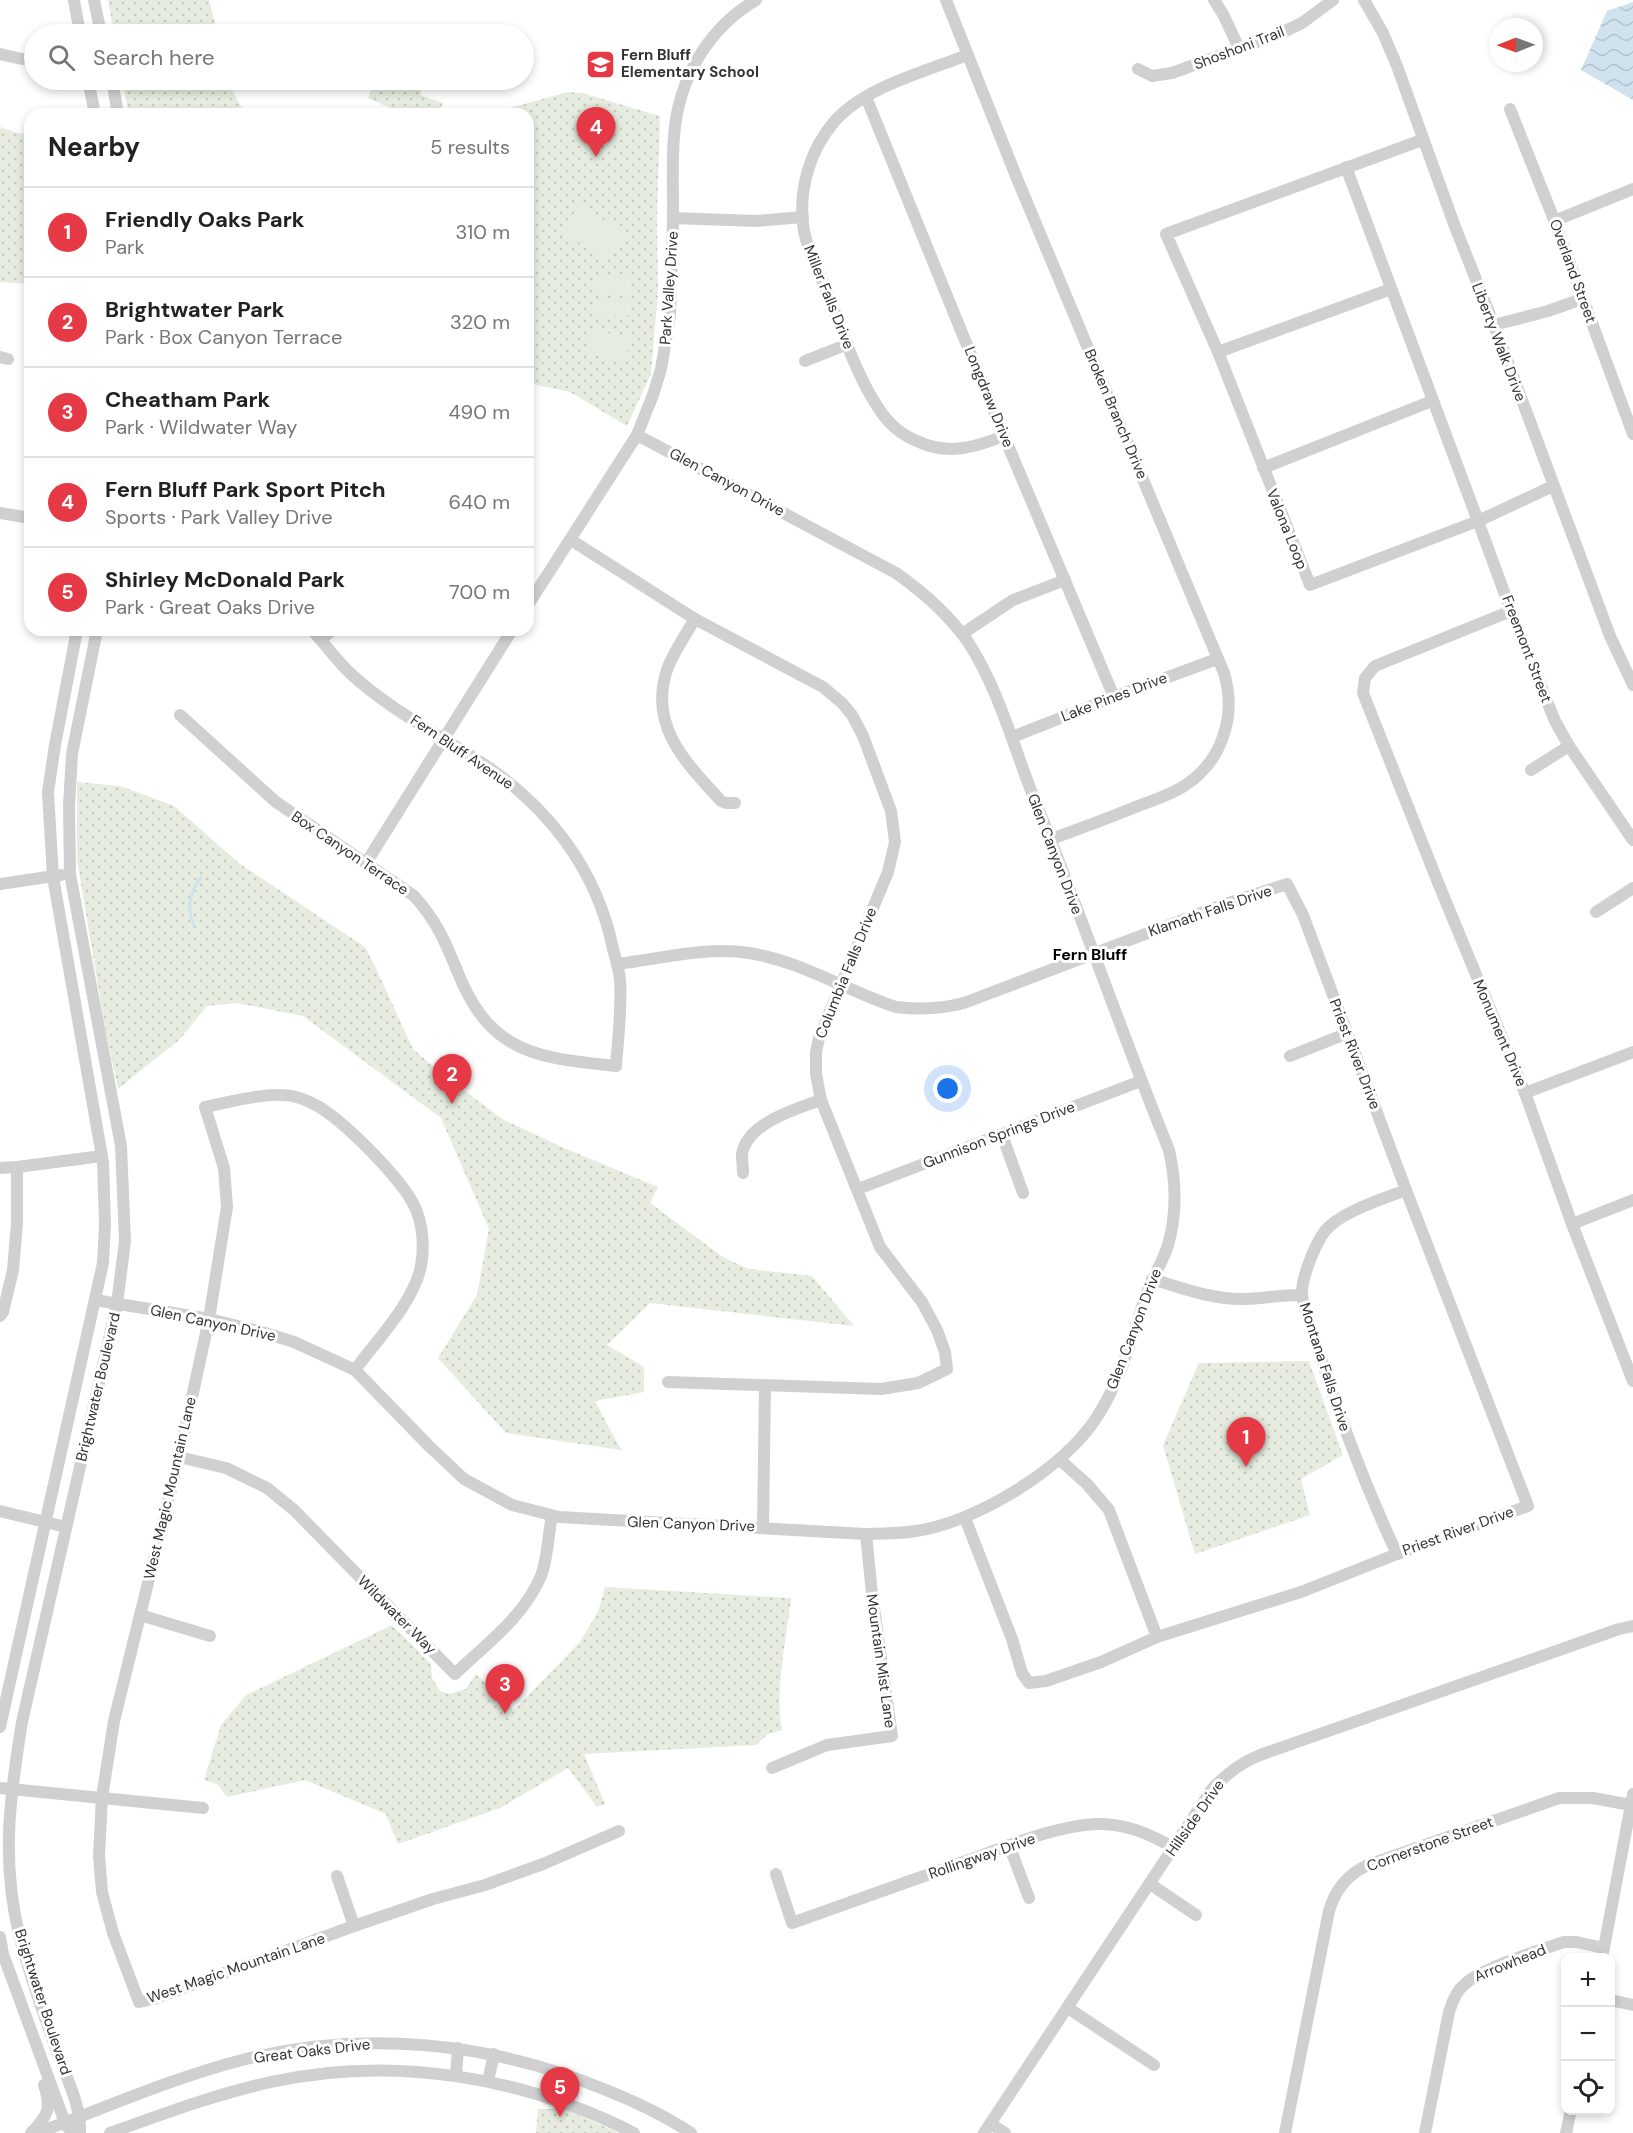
<!DOCTYPE html>
<html lang="en">
<head>
<meta charset="utf-8">
<style>
  body { margin:0; font-family:"DM Sans",sans-serif; background:#f6f6f6; color:#222 }
  .controls { position:absolute; right:18px; bottom:18px; display:grid; overflow:hidden; border-radius:12px; box-shadow:0 3px 9px #0003 }
  .controls button { width:54px; height:54px; display:grid; place-items:center; padding:0; border:0; border-bottom:2px solid #e0e0e0; background:#fff; color:#222; font:30px sans-serif }
  .compass { position:absolute; left:1489px; top:18px; width:54px; height:54px; border-radius:50%; background:#fff; box-shadow:0 3px 9px #0003; rotate:269deg }
  .you { position:absolute; left:948px; top:1089px; width:21px; height:21px; margin:-15px; border:4px solid #fff; border-radius:50%; background:#1a73e8; box-shadow:0 0 0 9px #1a73e833 }
  .badge { display:grid; place-items:center; width:39px; height:39px; border-radius:50%; background:#e63946; color:#fff; font-size:20px; font-weight:700 }
  .pin { position:absolute; translate:-50% -50px; filter:drop-shadow(0 2px 3px #0008) }
  .pin::after { content:''; position:absolute; top:32px; width:21px; height:18px; background:inherit; clip-path:polygon(0 0,100% 0,50% 100%) }
  .list { margin:0; padding:0; list-style:none }
  h2 { display:flex; justify-content:space-between; align-items:center; height:78px; margin:0; padding:0 24px; font-size:26px }
  h2 small { font-size:20px; font-weight:400; color:#767676 }
  .list li { display:grid; grid-template-columns:39px 1fr auto; gap:18px; align-items:center; box-sizing:border-box; height:90px; padding:0 24px; border-top:2px solid #e0e0e0 }
  .list b { display:block; font-size:22px; white-space:nowrap }
  .list p { margin:0; font-size:20px; white-space:nowrap; color:#767676 }
  .list em { font-size:20px; font-style:normal; color:#767676 }
  .icon { flex:none; width:33px; height:33px; fill:none; stroke:currentColor; stroke-width:2; stroke-linecap:round; stroke-linejoin:round }
  .map { position:relative; flex:none; width:1633px; height:2133px; overflow:hidden }
  .search { position:absolute; background:#fff; box-shadow:0 3px 9px #0003; left:24px; top:24px; width:510px; height:66px; display:flex; align-items:center; gap:15px; box-sizing:border-box; padding:0 21px; border-radius:33px; color:#767676; font-size:22px }
  .panel { position:absolute; background:#fff; box-shadow:0 3px 9px #0003; left:24px; top:108px; width:510px; height:528px; border-radius:18px }
  .map>svg:first-child { display:block }
  .green { fill:url(#green-dots) }
  .pitch { fill:#e6ecdf }
  .water { fill:url(#water-waves) }
  .lines { fill:none; stroke-linecap:round; stroke-linejoin:round }
  .stream { stroke:#cfe2ee; stroke-width:3 }
  .minor { stroke:#d0d0d0; stroke-width:12 }
  .labels { text-anchor:middle; dominant-baseline:central; stroke-width:6; stroke-linejoin:round; paint-order:stroke }
  .street-label { font-size:15px; fill:#333; stroke:#fff }
  .poi-label { font-size:15px; font-weight:bold; fill:#333; stroke:#fff; text-anchor:start }
  .neighbourhood-label { font-size:16px; font-weight:bold; fill:#000; stroke:#fff }
</style>
</head>
<body>
<div class="map">
<svg width="1633" height="2133" viewBox="0 0 1633 2133">
  <defs>
    <pattern id="green-dots" width="8" height="8" patternUnits="userSpaceOnUse" patternTransform="scale(1.5)"><rect width="8" height="8" fill="#e6ecdf"/><path d="M2 2h.1M6 6h.1" fill="none" stroke="#c6cbc0" stroke-width="1.8" stroke-linecap="round"/></pattern>
    <pattern id="water-waves" width="16" height="10" patternUnits="userSpaceOnUse" patternTransform="scale(1.5)"><rect width="16" height="10" fill="#cfe2ee"/><path d="M0 5q4-4 8 0t8 0" fill="none" stroke="#b2c2cd"/></pattern>
  </defs>
  <rect width="100%" height="100%" fill="#fff"/>
  <g class="green">
    <polygon points="108,0 209,0 218,34 114,34"/>
    <polygon points="122,80 229,80 231,88 245,114 129,114"/>
    <polygon points="375,80 397,80 422,91 420,95 443,103 438,114 404,114 368,98"/>
    <polygon points="568,92 582,93 660,116 657,217 658,292 651,374 627,426 570,392 537,385 528,380 528,114 492,113"/>
    <polygon points="0,127 18,133 30,134 30,284 0,282"/>
    <polygon points="77,782 120,786 174,806 240,864 365,947 374,964 413,1049 443,1075 504,1120 564,1148 658,1187 650,1203 720,1255 733,1262 749,1269 812,1276 854,1326 650,1303 607,1345 644,1367 644,1392 595,1401 621,1450 506,1433 438,1358 477,1295 489,1229 441,1118 303,1016 237,1003 207,1006 179,1040 118,1089 106,1033 77,860"/>
    <polygon points="1309,1361 1343,1455 1301,1479 1310,1515 1195,1554 1163,1445 1199,1363"/>
    <path d="M605 1587 791 1598C787 1634 774 1697 782 1730L768 1734 756 1745 584 1754 605 1804 597 1807 568 1768 500 1808 398 1844 386 1814 305 1780 227 1797 217 1784 204 1780 221 1725 246 1695 392 1625 431 1664 432 1678 440 1691 449 1694 466 1689 476 1674 514 1710 580 1642 598 1612Z"/>
    <polygon points="538,2109 565,2109 619,2133 536,2133"/>
  </g>
  <g class="pitch">
    <polygon points="580,204 625,234 607,260 562,232"/>
    <polygon points="593,276 631,276 631,292 593,293"/>
    <polygon points="631,298 631,315 594,316 594,299"/>
    <polygon points="593,329 631,339 624,362 586,353"/>
  </g>
  <polygon class="water" points="1633,2 1633,100 1581,70 1607,11"/>
  <g class="lines">
    <path class="stream" d="M194 926C186 908 190 892 201 877"/>
    <g class="minor">
      <polyline points="74,0 80,34"/>
      <polyline points="94,0 101,34"/>
      <path d="M946 0 1018 181 1224 673C1237 716 1222 762 1184 786 1169 796 1150 801 1133 808 1106 819 1079 829 1051 839"/>
      <polyline points="1214,0 1223,14 1239,48"/>
      <polyline points="1364,0 1383,33 1397,66 1454,224 1494,325 1610,636 1633,685"/>
      <polyline points="0,54 22,59 34,58"/>
      <path d="M967 55C925 72 864 87 834 122 810 150 799 188 803 224 806 250 820 274 829 297 843 333 857 377 879 409 888 423 902 435 917 441 948 456 975 447 1004 436"/>
      <polyline points="1138,69 1152,76 1172,73 1279,34 1302,23 1333,0"/>
      <polyline points="88,80 95,114"/>
      <polyline points="112,80 118,114"/>
      <polyline points="866,97 1004,436 1114,697"/>
      <polyline points="1510,109 1551,212 1633,434"/>
      <polyline points="1346,167 1478,521 1310,585 1218,352 1166,234 1422,140"/>
      <polyline points="673,218 756,221 803,217"/>
      <polyline points="1554,221 1633,189"/>
      <polyline points="1494,325 1548,311 1582,299"/>
      <polyline points="1218,352 1391,289"/>
      <polyline points="0,357 8,359"/>
      <polyline points="805,361 848,344"/>
      <polyline points="1263,468 1432,401"/>
      <polyline points="1553,486 1478,521 1511,611 1555,721 1569,746 1633,840"/>
      <polyline points="0,513 30,518"/>
      <polyline points="571,540 695,619 823,687 842,703 852,715 863,736 891,811 895,842 888,872 819,1038 816,1052 816,1074 821,1100 880,1247 922,1302 937,1330 945,1352 947,1369 918,1383 881,1389 668,1382"/>
      <path d="M528 605 637 435 653 395 661 369 670 316C671 281 673 245 673 210 673 186 672 161 674 136 678 80 708 28 756 0"/>
      <polyline points="1511,611 1375,666 1365,678 1363,693 1439,885 1525,1093 1572,1224 1633,1381"/>
      <path d="M695 619C686 634 675 650 668 667 647 724 685 762 721 801L726 803H735"/>
      <polyline points="962,634 1013,600 1065,580"/>
      <polyline points="321,640 332,630"/>
      <path d="M180 715 276 802 414 896C439 923 447 947 461 980 494 1056 543 1058 616 1066 618 1038 622 1009 620 980 619 969 616 959 613 949 597 869 547 805 479 761 436 733 389 709 351 674 337 661 325 644 312 630"/>
      <polyline points="1012,737 1114,697 1217,659"/>
      <polyline points="1531,770 1569,746"/>
      <polyline points="366,863 512,630"/>
      <polyline points="0,884 61,875"/>
      <polyline points="1596,912 1633,888"/>
      <path d="M617 964C660 959 706 946 749 953 801 961 847 991 896 1007 920 1010 941 1009 964 1003L1219 906 1287 884 1303 915 1406 1190 1528 1506 1397 1554 1301 1592 1157 1637 1101 1662 1046 1681 1029 1683 1022 1673 1012 1639 965 1518"/>
      <polyline points="1290,1056 1348,1033"/>
      <polyline points="1525,1093 1633,1052"/>
      <polyline points="1002,1135 1023,1193"/>
      <polyline points="0,1168 17,1167 102,1156"/>
      <path d="M743 1173C743 1167 742 1160 742 1154 747 1123 796 1109 821 1100"/>
      <polyline points="858,1189 1141,1081"/>
      <polyline points="1572,1224 1633,1200"/>
      <path d="M1152 1279C1182 1288 1213 1300 1245 1299 1264 1298 1282 1295 1302 1295"/>
      <path d="M95 1300 209 1319 262 1332 294 1342 355 1370 429 1446 464 1479 512 1505 559 1517 866 1534C882 1533 899 1534 916 1531 977 1522 1063 1469 1097 1417 1121 1380 1132 1336 1146 1295 1152 1278 1163 1262 1168 1245 1177 1214 1176 1181 1169 1150 1121 1032 1080 911 1032 793 1012 742 998 688 968 642 949 615 923 592 896 573L637 435"/>
      <polyline points="0,1316 3,1312 13,1270 17,1223 17,1167"/>
      <path d="M355 1370C376 1341 414 1302 421 1266 424 1249 423 1229 417 1212 407 1183 347 1125 321 1108 314 1104 304 1099 296 1097 272 1090 231 1102 205 1107L224 1168 227 1207 209 1319 179 1457 114 1721 102 1797 99 1856 102 1892 113 1933 139 2002 153 1999 354 1926 433 1899 485 1885 543 1864 619 1831"/>
      <path d="M179 1457 226 1468 267 1488 294 1510 455 1674C487 1643 523 1618 541 1576 548 1558 548 1534 552 1516"/>
      <polyline points="1060,1460 1087,1484 1109,1510 1157,1637"/>
      <polyline points="0,1511 66,1527"/>
      <polyline points="763,1527 765,1386"/>
      <path d="M1397 1554C1366 1488 1341 1422 1319 1352 1315 1338 1303 1308 1302 1295 1301 1279 1315 1244 1325 1231 1340 1212 1383 1199 1406 1190"/>
      <polyline points="140,1615 210,1636"/>
      <polyline points="0,1727 103,1263 105,1224 103,1162 53,877 48,792 55,745 77,630"/>
      <polyline points="772,1768 827,1745 892,1736 872,1594 866,1534"/>
      <polyline points="0,1788 203,1808"/>
      <polyline points="1009,1845 1029,1898"/>
      <path d="M776 1874 792 1923C851 1902 910 1881 969 1860 1008 1846 1055 1826 1096 1824 1125 1823 1150 1834 1174 1848"/>
      <polyline points="337,1876 354,1926"/>
      <polyline points="1150,1884 1196,1915"/>
      <polyline points="0,1937 3,1954 65,2123 72,2133"/>
      <polyline points="1602,1958 1633,1794"/>
      <polyline points="1610,2000 1633,2005"/>
      <polyline points="1068,2008 1154,2065"/>
      <polyline points="456,2076 458,2048"/>
      <polyline points="488,2081 494,2054"/>
      <polyline points="991,2124 1005,2133"/>
      <path d="M31 2133C48 2116 52 2108 44 2085"/>
      <path d="M37 2133C105 2108 172 2078 242 2060 364 2029 491 2042 606 2090 636 2102 664 2115 691 2133"/>
      <path d="M80 2133C81 2105 66 2077 57 2051 43 2013 29 1973 19 1934 1 1859 10 1796 22 1722L117 1304 125 1241 121 1146 70 874 69 805 72 754 97 630"/>
      <path d="M110 2133C163 2114 216 2094 271 2082 393 2055 524 2077 634 2133"/>
      <path d="M984 2133 1212 1789C1226 1774 1240 1763 1260 1755L1619 1629 1633 1626"/>
      <path d="M1285 2133 1329 1911C1335 1890 1348 1874 1368 1865L1559 1798H1593L1631 1805"/>
      <path d="M1425 2133 1449 2012C1452 2002 1456 1991 1465 1984 1482 1968 1540 1950 1564 1942H1576L1604 1948"/>
      <polyline points="1566,2133 1571,2110"/>
    </g>
  </g>
  <defs>
    <symbol id="school-square" viewBox="-11 -11 22 22"><rect x="-9" y="-9" width="18" height="18" rx="4" fill="#e63946" stroke="#fff"/><path d="M0-5L7-2L0 1L-7-2ZM-4 1L0 2.5L4 1V4Q0 6-4 4Z" fill="#fff"/></symbol>
  </defs>
  <g fill-rule="evenodd">
    <use href="#school-square" x="584" y="48" width="33" height="33"/>
  </g>
  <g class="labels">
    <g class="street-label">
      <text transform="translate(1239 48) rotate(-21)">Shoshoni Trail</text>
      <text transform="translate(1573 271) rotate(70)">Overland Street</text>
      <text transform="translate(669 288) rotate(-86)">Park Valley Drive</text>
      <text transform="translate(829 297) rotate(68)">Miller Falls Drive</text>
      <text transform="translate(1499 342) rotate(69)">Liberty Walk Drive</text>
      <text transform="translate(989 397) rotate(68)">Longdraw Drive</text>
      <text transform="translate(1116 414) rotate(67)">Broken Branch Drive</text>
      <text transform="translate(727 482) rotate(28)">Glen Canyon Drive</text>
      <text transform="translate(1287 529) rotate(68)">Valona Loop</text>
      <text transform="translate(1527 649) rotate(69)">Freemont Street</text>
      <text transform="translate(1114 697) rotate(-21)">Lake Pines Drive</text>
      <text transform="translate(462 752) rotate(34)">Fern Bluff Avenue</text>
      <text transform="translate(350 853) rotate(34)">Box Canyon Terrace</text>
      <text transform="translate(1055 854) rotate(69)">Glen Canyon Drive</text>
      <text transform="translate(1210 911) rotate(-19)">Klamath Falls Drive</text>
      <text transform="translate(846 973) rotate(-68)">Columbia Falls Drive</text>
      <text transform="translate(1500 1033) rotate(67)">Monument Drive</text>
      <text transform="translate(1355 1054) rotate(69)">Priest River Drive</text>
      <text transform="translate(999 1135) rotate(-21)">Gunnison Springs Drive</text>
      <text transform="translate(213 1323) rotate(12)">Glen Canyon Drive</text>
      <text transform="translate(1134 1329) rotate(-69)">Glen Canyon Drive</text>
      <text transform="translate(1325 1367) rotate(72)">Montana Falls Drive</text>
      <text transform="translate(98 1387) rotate(-77)">Brightwater Boulevard</text>
      <text transform="translate(170 1488) rotate(-77)">West Magic Mountain Lane</text>
      <text transform="translate(691 1524) rotate(2)">Glen Canyon Drive</text>
      <text transform="translate(1458 1531) rotate(-20)">Priest River Drive</text>
      <text transform="translate(397 1615) rotate(45)">Wildwater Way</text>
      <text transform="translate(881 1661) rotate(82)">Mountain Mist Lane</text>
      <text transform="translate(1195 1818) rotate(-55)">Hillside Drive</text>
      <text transform="translate(1430 1844) rotate(-20)">Cornerstone Street</text>
      <text transform="translate(982 1856) rotate(-19)">Rollingway Drive</text>
      <text transform="translate(1510 1963) rotate(-22)">Arrowhead</text>
      <text transform="translate(236 1968) rotate(-19)">West Magic Mountain Lane</text>
      <text transform="translate(43 2002) rotate(72)">Brightwater Boulevard</text>
      <text transform="translate(312 2051) rotate(-7)">Great Oaks Drive</text>
    </g>
    <g class="poi-label">
      <text x="621" y="55">Fern Bluff<tspan x="621" dy="17">Elementary School</tspan></text>
    </g>
    <g class="neighbourhood-label">
      <text x="1090" y="954">Fern Bluff</text>
    </g>
  </g>
</svg>
<div class="controls">
<button>+</button>
<button>−</button>
<button><svg class="icon" aria-label="locate" viewBox="0 0 24 24"><circle cx="12" cy="12" r="6"/><path d="M12 2v4M12 18v4M2 12h4M18 12h4"/></svg></button>
</div>
<svg class="compass" viewBox="-18 -18 36 36"><path d="M0-13l5 13h-10z" fill="#e53935"/><path d="M0 13l5-13h-10z" fill="#767676"/></svg>
<div class="you"></div>
<div class="pin badge" style="left:1246px;top:1467px">1</div>
<div class="pin badge" style="left:452px;top:1104px">2</div>
<div class="pin badge" style="left:505px;top:1714px">3</div>
<div class="pin badge" style="left:596px;top:157px">4</div>
<div class="pin badge" style="left:560px;top:2117px">5</div>
<div class="search"><svg class="icon" aria-label="search" viewBox="0 0 24 24"><circle cx="10" cy="10" r="6"/><path d="M15 15l6 6"/></svg>Search here</div>
<section class="panel">
<h2>Nearby<small>5 results</small></h2>
<ul class="list">
<li><span class="badge">1</span><div><b>Friendly Oaks Park</b><p>Park</p></div><em>310 m</em></li>
<li><span class="badge">2</span><div><b>Brightwater Park</b><p>Park · Box Canyon Terrace</p></div><em>320 m</em></li>
<li><span class="badge">3</span><div><b>Cheatham Park</b><p>Park · Wildwater Way</p></div><em>490 m</em></li>
<li><span class="badge">4</span><div><b>Fern Bluff Park Sport Pitch</b><p>Sports · Park Valley Drive</p></div><em>640 m</em></li>
<li><span class="badge">5</span><div><b>Shirley McDonald Park</b><p>Park · Great Oaks Drive</p></div><em>700 m</em></li>
</ul>
</section>
</div>
</body>
</html>
